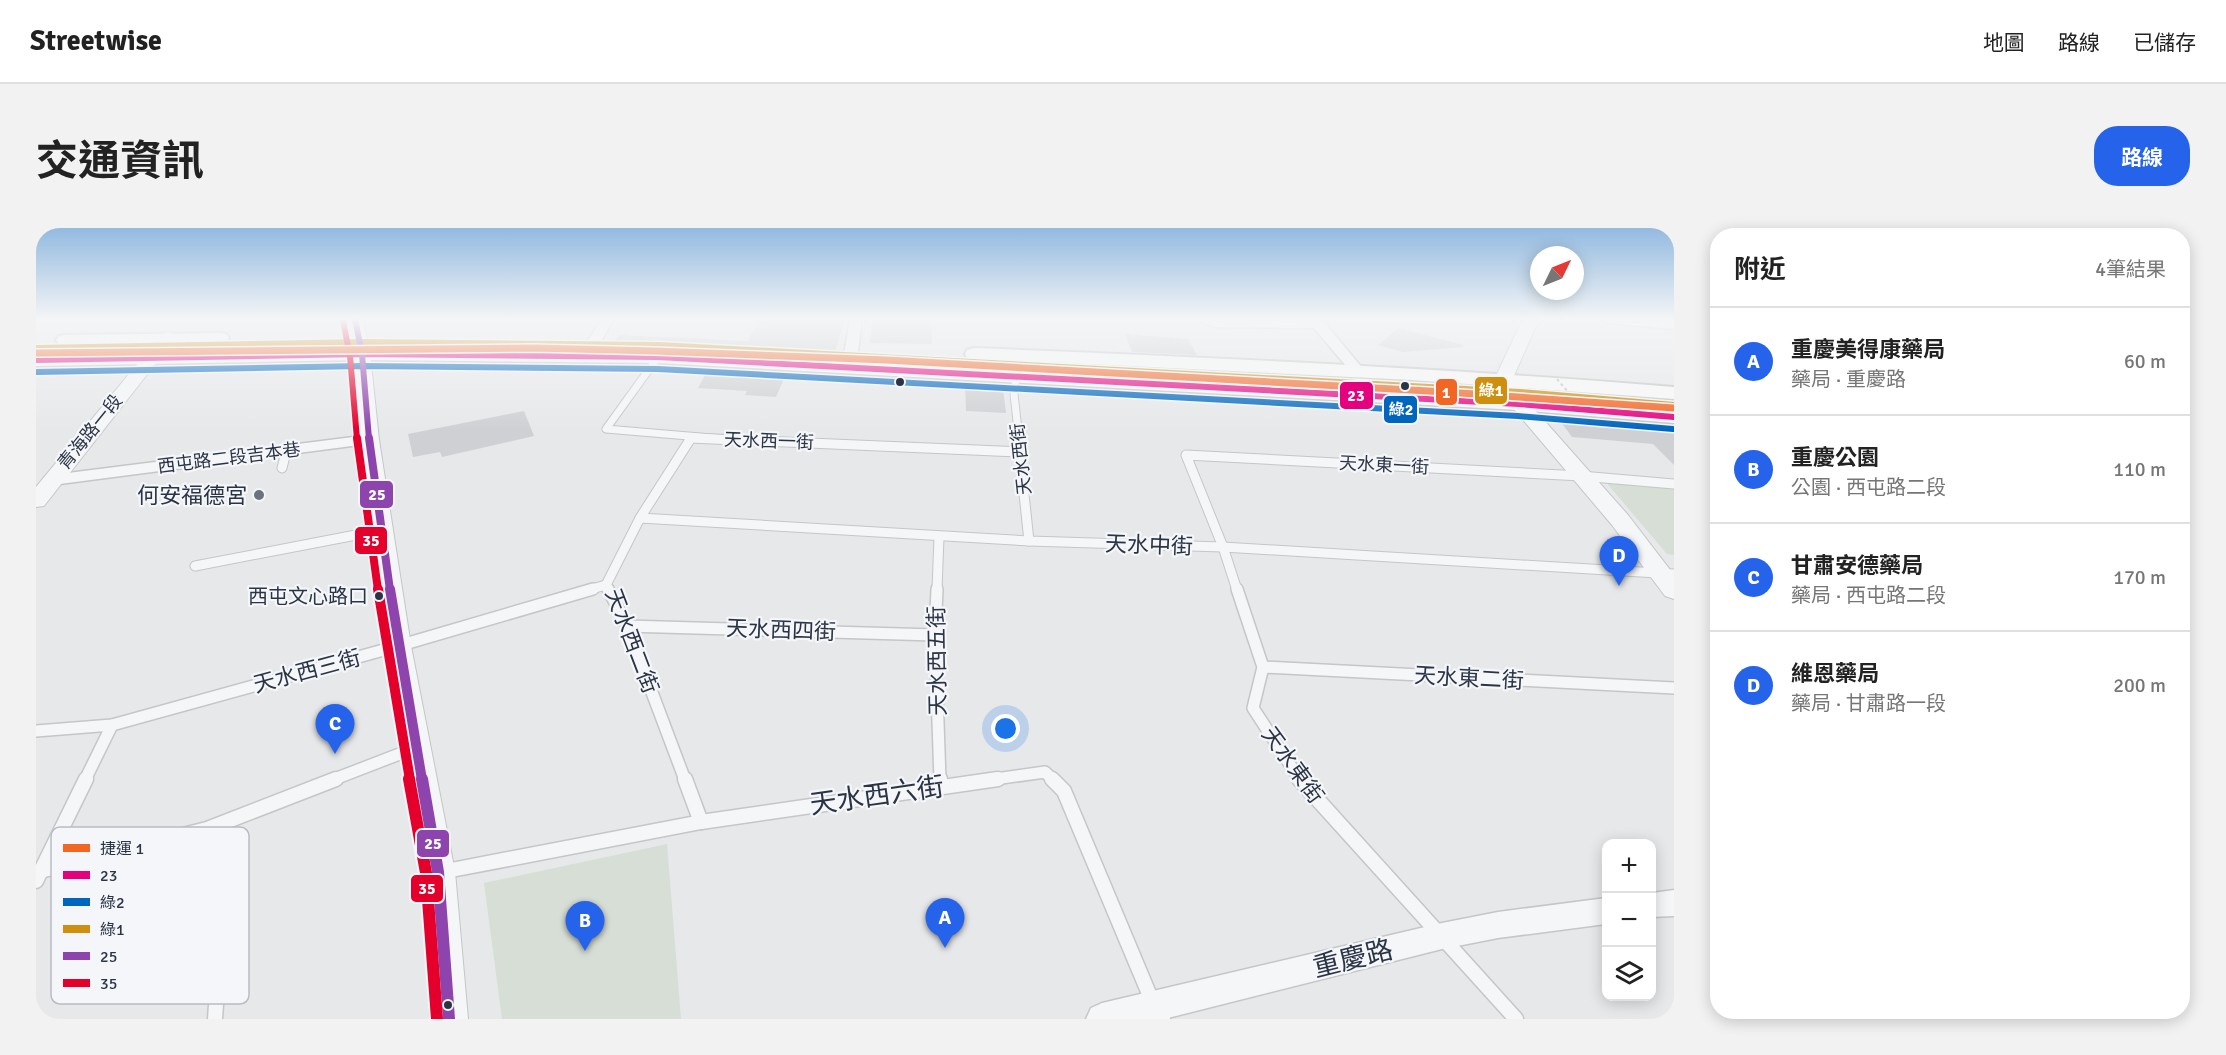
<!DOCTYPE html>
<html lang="zh-TW">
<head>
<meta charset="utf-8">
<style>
  body { margin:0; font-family:Signika,"Noto Sans TC",sans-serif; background:#f2f2f2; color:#222 }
  .controls { position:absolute; right:18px; bottom:18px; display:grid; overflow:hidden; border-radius:12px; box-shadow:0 3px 15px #0003 }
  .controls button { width:54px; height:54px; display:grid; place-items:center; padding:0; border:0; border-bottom:2px solid #e0e0e0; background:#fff; color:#222; font:30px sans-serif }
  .compass { position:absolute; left:1494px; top:18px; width:54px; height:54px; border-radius:50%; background:#fff; box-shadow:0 3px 15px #0003; rotate:47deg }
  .you { position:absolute; left:970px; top:501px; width:21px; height:21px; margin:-15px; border:4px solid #fff; border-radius:50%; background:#1a73e8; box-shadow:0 0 0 9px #1a73e833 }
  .badge { display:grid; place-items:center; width:39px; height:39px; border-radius:50%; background:#2563eb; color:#fff; font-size:20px; font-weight:700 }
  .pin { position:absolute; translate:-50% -50px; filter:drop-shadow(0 2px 3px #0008) }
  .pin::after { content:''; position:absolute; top:32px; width:21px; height:18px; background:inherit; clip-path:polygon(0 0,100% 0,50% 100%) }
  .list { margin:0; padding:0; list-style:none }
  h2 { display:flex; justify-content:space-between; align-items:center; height:78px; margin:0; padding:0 24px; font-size:26px }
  h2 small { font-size:20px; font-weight:400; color:#767676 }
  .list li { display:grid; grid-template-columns:39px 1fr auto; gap:18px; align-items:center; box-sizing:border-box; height:108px; padding:0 24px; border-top:2px solid #e0e0e0 }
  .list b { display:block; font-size:22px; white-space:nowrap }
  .list p { margin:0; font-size:20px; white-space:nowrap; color:#767676 }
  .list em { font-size:20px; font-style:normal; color:#767676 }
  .icon { flex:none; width:33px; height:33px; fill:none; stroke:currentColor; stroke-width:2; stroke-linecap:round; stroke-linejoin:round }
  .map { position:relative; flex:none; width:1638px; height:791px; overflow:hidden; border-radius:24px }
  header { display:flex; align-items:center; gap:36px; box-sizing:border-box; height:84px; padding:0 30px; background:#fff; border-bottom:2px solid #e0e0e0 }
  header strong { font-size:28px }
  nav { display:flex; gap:33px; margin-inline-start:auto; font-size:21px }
  .intro { display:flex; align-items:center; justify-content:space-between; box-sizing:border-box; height:144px; padding:0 36px }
  h1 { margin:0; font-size:42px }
  .button { padding:15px 27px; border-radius:24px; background:#2563eb; color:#fff; font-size:21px; font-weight:700 }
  main { display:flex; gap:36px; padding:0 36px }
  aside { flex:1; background:#fff; border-radius:24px; box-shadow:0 3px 15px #0003 }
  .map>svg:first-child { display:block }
  .green { fill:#d6ded6 }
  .building { fill:#ced0d3 }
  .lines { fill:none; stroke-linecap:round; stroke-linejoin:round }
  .service-far3-casing { stroke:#c4c6c8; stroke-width:9 }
  .service-far2-casing { stroke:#c4c6c8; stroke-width:11 }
  .service-far1-casing { stroke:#c4c6c8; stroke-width:14 }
  .service-casing { stroke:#c4c6c8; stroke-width:17 }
  .minor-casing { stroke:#c4c6c8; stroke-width:3 }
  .tertiary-casing { stroke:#c4c6c8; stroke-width:2 }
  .secondary-casing { stroke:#c4c6c8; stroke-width:4 }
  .service-far3 { stroke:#f5f6f7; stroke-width:7 }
  .service-far2 { stroke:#f5f6f7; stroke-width:9 }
  .service-far1 { stroke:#f5f6f7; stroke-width:11 }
  .service { stroke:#f5f6f7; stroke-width:14 }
  .minor { fill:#f5f6f7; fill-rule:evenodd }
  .tertiary { fill:#f5f6f7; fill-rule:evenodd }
  .secondary { fill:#f8f8f8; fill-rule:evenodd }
  .path-bridge { stroke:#c5c6ca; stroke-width:2; stroke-dasharray:3 3; stroke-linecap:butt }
  .bus-1-casing { stroke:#f4f6f9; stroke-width:9 }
  .bus-2-casing { stroke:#f4f6f9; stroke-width:9 }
  .bus-3-casing { stroke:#f4f6f9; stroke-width:9 }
  .bus-4-far3-casing { stroke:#f4f6f9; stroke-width:9 }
  .bus-4-far2-casing { stroke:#f4f6f9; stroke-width:11 }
  .bus-4-far1-casing { stroke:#f4f6f9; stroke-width:14 }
  .bus-4-casing { stroke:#f4f6f9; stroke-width:16 }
  .bus-5-far3-casing { stroke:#f4f6f9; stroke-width:9 }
  .bus-5-far2-casing { stroke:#f4f6f9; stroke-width:11 }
  .bus-5-far1-casing { stroke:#f4f6f9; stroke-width:14 }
  .bus-5-casing { stroke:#f4f6f9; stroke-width:16 }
  .bus-1 { stroke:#e5007d; stroke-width:6 }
  .bus-2 { stroke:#0065bd; stroke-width:6 }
  .bus-3 { stroke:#ce8f0e; stroke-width:6 }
  .bus-4-far3 { stroke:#8e44ad; stroke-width:6 }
  .bus-4-far2 { stroke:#8e44ad; stroke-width:8 }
  .bus-4-far1 { stroke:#8e44ad; stroke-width:10 }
  .bus-4 { stroke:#8e44ad; stroke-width:12 }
  .bus-5-far3 { stroke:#e4002b; stroke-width:6 }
  .bus-5-far2 { stroke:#e4002b; stroke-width:8 }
  .bus-5-far1 { stroke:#e4002b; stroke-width:10 }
  .bus-5 { stroke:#e4002b; stroke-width:12 }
  .metro-1-casing { stroke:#f4f6f9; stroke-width:10 }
  .metro-1 { stroke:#f26522; stroke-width:7 }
  .bus-dot { fill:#2b3445; stroke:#f4f6f9; stroke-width:2 }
  .poi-dot { fill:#6c737f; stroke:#f4f6f9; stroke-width:2 }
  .labels { text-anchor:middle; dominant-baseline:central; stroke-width:4.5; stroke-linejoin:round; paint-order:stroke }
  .far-street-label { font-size:18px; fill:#2b3445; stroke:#f4f6f9 }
  .bus-label { font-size:20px; fill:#2b3445; stroke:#f4f6f9; text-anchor:end }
  .poi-label { font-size:22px; fill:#2b3445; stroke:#f4f6f9; text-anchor:end }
  .street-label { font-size:22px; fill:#2b3445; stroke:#f4f6f9 }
  .near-street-label { font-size:27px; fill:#2b3445; stroke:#f4f6f9 }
  .key { fill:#f4f6f9; stroke:#b8bcc3; stroke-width:1.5 }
  .key-label { font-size:16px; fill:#2b3445 }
  .line-badge { stroke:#f4f6f9; stroke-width:2 }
  .badge-label { font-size:16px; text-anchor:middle; font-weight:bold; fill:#fff }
</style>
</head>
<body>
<header>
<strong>Streetwise</strong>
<nav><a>地圖</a><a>路線</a><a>已儲存</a></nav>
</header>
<div class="intro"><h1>交通資訊</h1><a class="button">路線</a></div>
<main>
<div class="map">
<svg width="1638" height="791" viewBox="0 0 1638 791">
  <rect width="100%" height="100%" fill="#e6e8ea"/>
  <g class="green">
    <polygon points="1569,253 1638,260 1638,327 1631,326"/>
    <polygon points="631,616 645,791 466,791 448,655"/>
  </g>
  <g class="building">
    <polygon points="723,91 809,91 797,130 572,120 583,107 712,113"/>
    <polygon points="836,91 895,91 896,116 834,115"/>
    <polygon points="1363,100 1427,117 1427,119 1367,124 1342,117"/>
    <polygon points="1089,106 1152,111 1161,127 1096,124"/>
    <polygon points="673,140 751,144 740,169 709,167 711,163 662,160"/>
    <polygon points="929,157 964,158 964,161 967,161 970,185 930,183"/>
    <polygon points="488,183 498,208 406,229 404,224 377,229 372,206"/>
    <polygon points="1520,187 1638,197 1638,237 1617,216 1536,209"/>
  </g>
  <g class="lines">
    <defs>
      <g id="service-far3">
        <polyline points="622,129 570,201 688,211"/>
        <polyline points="980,148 978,166 983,211"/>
      </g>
      <g id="service-far2">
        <polyline points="654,210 985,224"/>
        <polyline points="982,210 993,313"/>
        <polyline points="246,240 250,224"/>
        <polyline points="604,290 993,313 1187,319 1638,346"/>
        <polyline points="159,338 346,302"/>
        <polyline points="552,362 570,357"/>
        <polyline points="573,362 570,357 604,290 655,210"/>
        <polyline points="901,362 903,309"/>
        <polyline points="1201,362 1187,319 1150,227 1545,248 1638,256"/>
      </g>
      <g id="service-far1">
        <polyline points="572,361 591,398 649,552"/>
        <polyline points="901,361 899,407 904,552"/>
        <polyline points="1201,361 1227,439 1217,480 1264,552"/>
        <polyline points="591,398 899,407"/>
        <polyline points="1227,439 1638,460"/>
        <polyline points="0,503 76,497 362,418 557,361"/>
        <polyline points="49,552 76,497"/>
        <polyline points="296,552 379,520"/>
        <polyline points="952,552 1009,544 1017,552"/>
      </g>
      <g id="service">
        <polyline points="649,551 665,594"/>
        <polyline points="904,551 904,558"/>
        <polyline points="1016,551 1028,563 1119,780 1127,791"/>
        <polyline points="1263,551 1480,791"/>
        <polyline points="4,643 171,601 300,551"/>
        <polyline points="405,644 665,594 962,551"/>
        <polyline points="0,653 50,551"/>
        <polyline points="179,791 186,690"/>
      </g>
      <g id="minor">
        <polygon points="566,91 578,91 564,115 554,115 552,112"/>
        <polygon points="814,91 826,91 820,139 813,143 806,139"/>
        <polygon points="1160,91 1287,93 1328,142 1326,145 1316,145 1278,100 1178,99"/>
        <polygon points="1565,91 1638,93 1638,101 1571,95"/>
        <polygon points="333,207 339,209 341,212 339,215 16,257 10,256 7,252 10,248 16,247"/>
        <polygon points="1638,662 1638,688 1616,689 1616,665"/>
        <polygon points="1570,670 1570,696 1462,710 1406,721 1128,791 1050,791 1055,780 1066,775 1406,695 1462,684"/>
      </g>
      <g id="tertiary">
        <polygon points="311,91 327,91 334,126 343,212 375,418 419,644 432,791 394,791 385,644 349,418 323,212 318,126"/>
        <polygon points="1487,91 1503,91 1477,150 1491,173 1592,287 1638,347 1638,371 1629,368 1576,297 1477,180 1459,150"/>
        <polygon points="132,104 138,106 140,109 138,112 8,278 0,279 0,259 126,106"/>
      </g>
      <g id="secondary">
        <polygon points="184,105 190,106 193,110 190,114 29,117 23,116 20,112 23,108 29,107"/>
        <polygon points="326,120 622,123 1483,170 1638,183 1638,195 1483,182 622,135 326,132 0,138 0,126"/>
        <path d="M938 120C1172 129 1405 140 1638 159V171L1376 152 931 130 929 126 931 122Z"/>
      </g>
    </defs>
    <use href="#service-far3" class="service-far3-casing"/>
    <use href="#service-far2" class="service-far2-casing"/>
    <use href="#service-far1" class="service-far1-casing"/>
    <use href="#service" class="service-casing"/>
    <use href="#minor" class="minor-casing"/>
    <use href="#tertiary" class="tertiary-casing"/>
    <use href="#secondary" class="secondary-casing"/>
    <use href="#service-far3" class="service-far3"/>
    <use href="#service-far2" class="service-far2"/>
    <use href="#service-far1" class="service-far1"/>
    <use href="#service" class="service"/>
    <use href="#minor" class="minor"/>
    <use href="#tertiary" class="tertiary"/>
    <use href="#secondary" class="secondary"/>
    <polyline class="path-bridge" points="1521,151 1549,184"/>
    <defs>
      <polyline id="bus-1" points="0,132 326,126 622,129 1483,176 1638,189"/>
      <polyline id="bus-2" points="0,144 326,138 622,141 1482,188 1637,201"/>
      <polyline id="bus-3" points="0,120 326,114 623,117 1484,164 1638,177"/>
      <polyline id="bus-4-far3" points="319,91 326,126 333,211"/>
      <polyline id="bus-4-far2" points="333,210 354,362"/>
      <polyline id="bus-4-far1" points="354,361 386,552"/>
      <polyline id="bus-4" points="386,551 402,644 413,791"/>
      <polyline id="bus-5-far3" points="307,93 314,128 321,211"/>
      <polyline id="bus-5-far2" points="321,210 342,362"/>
      <polyline id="bus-5-far1" points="342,361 374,552"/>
      <polyline id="bus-5" points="373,551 390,645 401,791"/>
    </defs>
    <use href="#bus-1" class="bus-1-casing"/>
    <use href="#bus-2" class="bus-2-casing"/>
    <use href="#bus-3" class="bus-3-casing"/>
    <use href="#bus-4-far3" class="bus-4-far3-casing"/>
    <use href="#bus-4-far2" class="bus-4-far2-casing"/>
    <use href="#bus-4-far1" class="bus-4-far1-casing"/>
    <use href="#bus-4" class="bus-4-casing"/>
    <use href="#bus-5-far3" class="bus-5-far3-casing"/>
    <use href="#bus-5-far2" class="bus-5-far2-casing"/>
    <use href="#bus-5-far1" class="bus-5-far1-casing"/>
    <use href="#bus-5" class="bus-5-casing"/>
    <use href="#bus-1" class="bus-1"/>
    <use href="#bus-2" class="bus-2"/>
    <use href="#bus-3" class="bus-3"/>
    <use href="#bus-4-far3" class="bus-4-far3"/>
    <use href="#bus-4-far2" class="bus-4-far2"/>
    <use href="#bus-4-far1" class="bus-4-far1"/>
    <use href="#bus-4" class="bus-4"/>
    <use href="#bus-5-far3" class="bus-5-far3"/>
    <use href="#bus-5-far2" class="bus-5-far2"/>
    <use href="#bus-5-far1" class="bus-5-far1"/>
    <use href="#bus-5" class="bus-5"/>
    <defs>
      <polyline id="metro-1" points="0,125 498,120 619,123 851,132 1410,164 1638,180"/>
    </defs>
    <use href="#metro-1" class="metro-1-casing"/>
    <use href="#metro-1" class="metro-1"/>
  </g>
  <linearGradient id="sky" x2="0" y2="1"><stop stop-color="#93bae0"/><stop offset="0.45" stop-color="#f4f5f6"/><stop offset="1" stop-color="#f4f5f6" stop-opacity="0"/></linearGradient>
  <rect width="1638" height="202" fill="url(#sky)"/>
  <g class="bus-dot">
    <circle cx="864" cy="154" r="5"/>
    <circle cx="1369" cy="158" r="5"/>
    <circle cx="343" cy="368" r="5"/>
    <circle cx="412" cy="777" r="5"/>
  </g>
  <circle class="poi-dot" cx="223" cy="267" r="6"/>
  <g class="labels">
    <g class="far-street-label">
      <text transform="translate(54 204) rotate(-51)">青海路一段</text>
      <text transform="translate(733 213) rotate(2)">天水西一街</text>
      <text transform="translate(193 230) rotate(-7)">西屯路二段吉本巷</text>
      <text transform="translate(985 231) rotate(-96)">天水西街</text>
      <text transform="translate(1348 237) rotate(3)">天水東一街</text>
    </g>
    <g class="bus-label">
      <text x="332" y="368">西屯文心路口</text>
    </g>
    <g class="poi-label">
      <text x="211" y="267">何安福德宮</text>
    </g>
    <g class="street-label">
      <text transform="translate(1113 317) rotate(2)">天水中街</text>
      <text transform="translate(745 402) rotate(2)">天水西四街</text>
      <text transform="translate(596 413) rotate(69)">天水西二街</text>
      <text transform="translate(901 433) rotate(-91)">天水西五街</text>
      <text transform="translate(271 443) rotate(-15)">天水西三街</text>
      <text transform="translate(1433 450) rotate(3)">天水東二街</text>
      <text transform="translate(1257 537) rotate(54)">天水東街</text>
    </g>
    <g class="near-street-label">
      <text transform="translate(841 568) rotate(-8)">天水西六街</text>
      <text transform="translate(1317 731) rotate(-14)">重慶路</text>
    </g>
  </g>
  <rect x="15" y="599" width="198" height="177" rx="9" class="key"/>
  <rect x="27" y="616" width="27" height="8" fill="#f26522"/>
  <rect x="27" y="643" width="27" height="8" fill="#e5007d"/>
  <rect x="27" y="670" width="27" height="8" fill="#0065bd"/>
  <rect x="27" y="697" width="27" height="8" fill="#ce8f0e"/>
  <rect x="27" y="724" width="27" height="8" fill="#8e44ad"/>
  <rect x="27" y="751" width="27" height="8" fill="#e4002b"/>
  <g class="key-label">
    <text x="64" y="626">捷運 1</text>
    <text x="64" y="653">23</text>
    <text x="64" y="680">綠2</text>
    <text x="64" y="707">綠1</text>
    <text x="64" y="734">25</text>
    <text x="64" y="761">35</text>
  </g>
  <g class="line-badge">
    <rect x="1438" y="148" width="34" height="29" rx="6" fill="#ce8f0e"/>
    <rect x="1399" y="150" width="23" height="28" rx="6" fill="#f26522"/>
    <rect x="1303" y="153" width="35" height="29" rx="6" fill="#e5007d"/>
    <rect x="1347" y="167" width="35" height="29" rx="6" fill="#0065bd"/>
    <rect x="323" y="252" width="35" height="29" rx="6" fill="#8e44ad"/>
    <rect x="318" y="298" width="34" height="29" rx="6" fill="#e4002b"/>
    <rect x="380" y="601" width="34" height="29" rx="6" fill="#8e44ad"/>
    <rect x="374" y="646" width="34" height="29" rx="6" fill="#e4002b"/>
  </g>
  <g class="badge-label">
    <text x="1455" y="168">綠1</text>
    <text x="1410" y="170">1</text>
    <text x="1320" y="173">23</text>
    <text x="1365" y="187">綠2</text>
    <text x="341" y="272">25</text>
    <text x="335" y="318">35</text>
    <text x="397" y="621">25</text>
    <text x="391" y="666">35</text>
  </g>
</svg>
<div class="controls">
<button>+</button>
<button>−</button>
<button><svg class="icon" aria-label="layers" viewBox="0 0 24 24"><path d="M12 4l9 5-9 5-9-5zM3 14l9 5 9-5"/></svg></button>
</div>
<svg class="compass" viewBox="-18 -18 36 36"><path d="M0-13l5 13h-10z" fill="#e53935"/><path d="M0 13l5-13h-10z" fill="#767676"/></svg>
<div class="you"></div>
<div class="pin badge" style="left:909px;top:720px">A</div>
<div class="pin badge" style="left:549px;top:723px">B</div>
<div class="pin badge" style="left:299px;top:526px">C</div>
<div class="pin badge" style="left:1583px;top:358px">D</div>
</div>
<aside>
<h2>附近<small>4筆結果</small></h2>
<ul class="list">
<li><span class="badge">A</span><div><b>重慶美得康藥局</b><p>藥局 · 重慶路</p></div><em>60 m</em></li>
<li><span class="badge">B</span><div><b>重慶公園</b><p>公園 · 西屯路二段</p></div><em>110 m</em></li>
<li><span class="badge">C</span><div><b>甘肅安德藥局</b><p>藥局 · 西屯路二段</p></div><em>170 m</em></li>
<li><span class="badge">D</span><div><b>維恩藥局</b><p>藥局 · 甘肅路一段</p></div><em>200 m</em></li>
</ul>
</aside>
</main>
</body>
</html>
